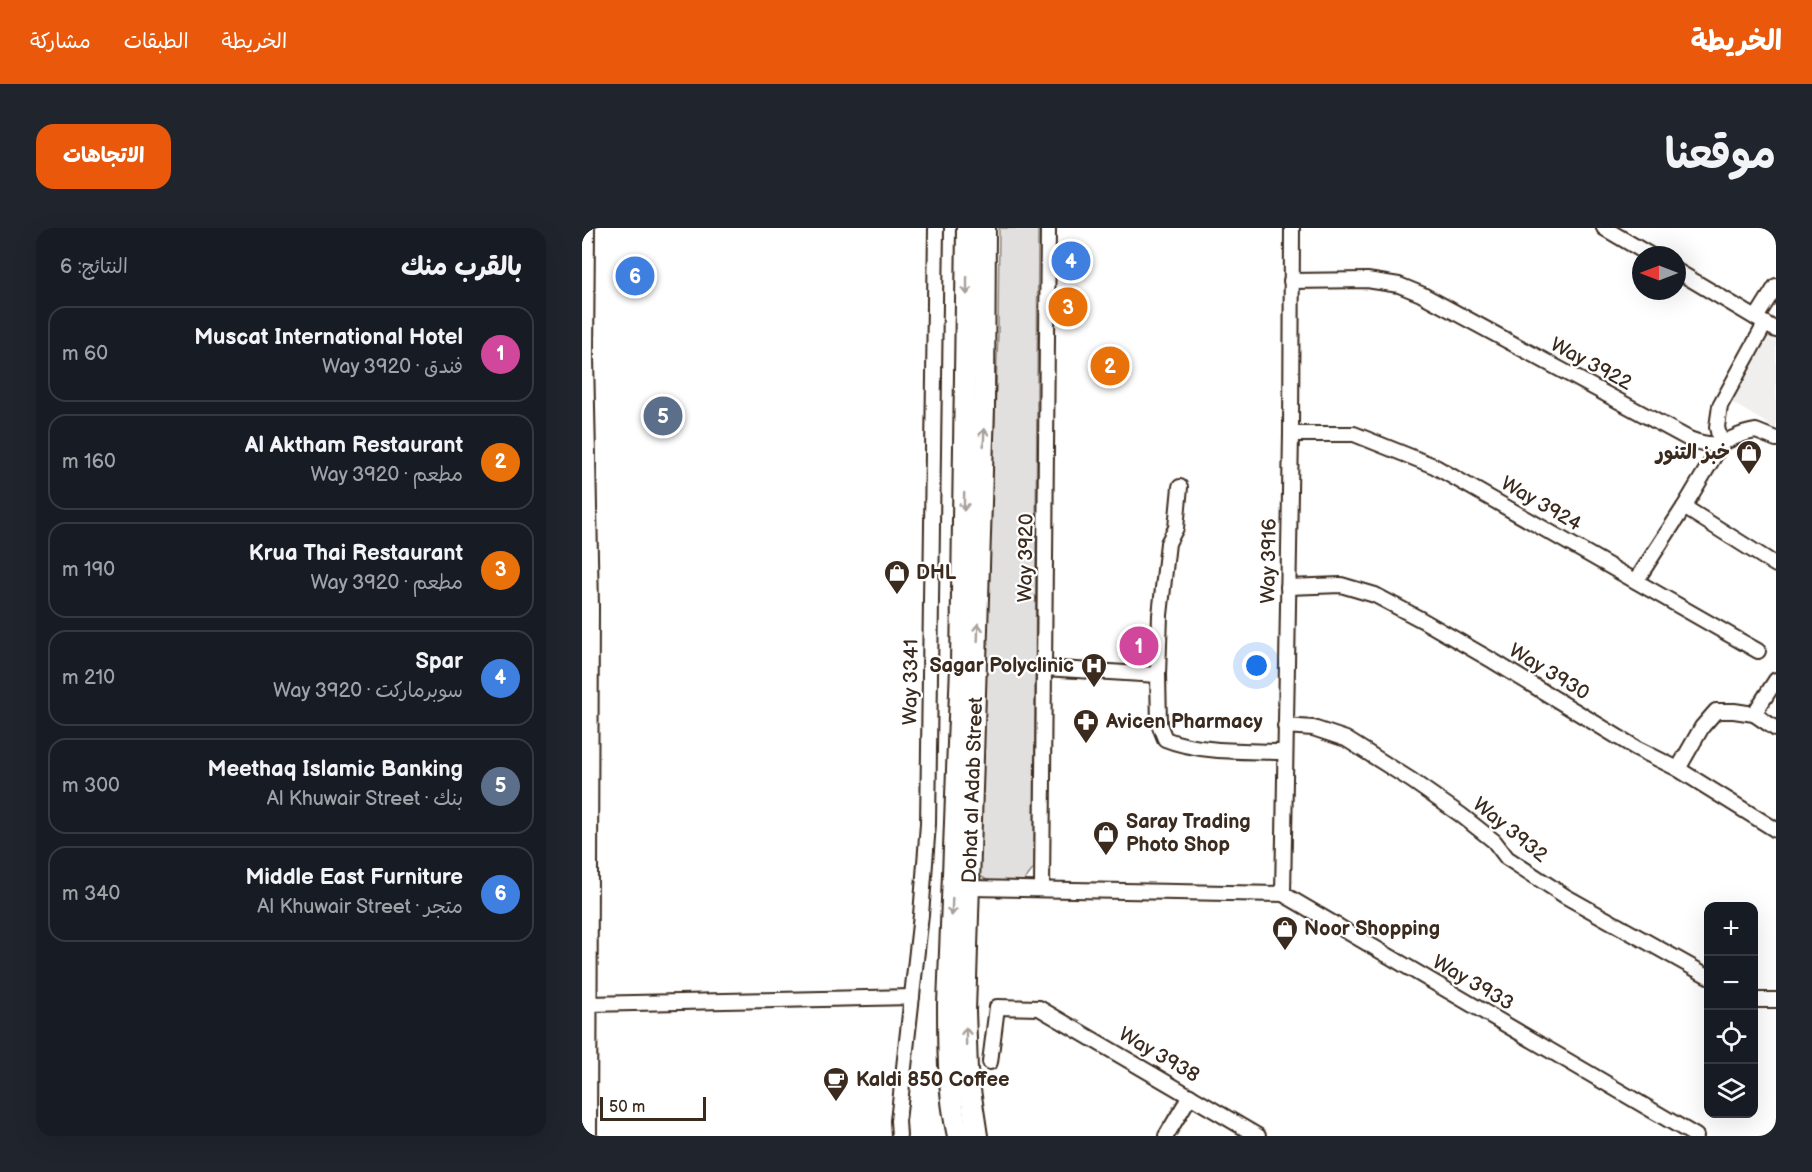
<!DOCTYPE html>
<html lang="ar">
<head>
<meta charset="utf-8">
<style>
  body { margin:0; font-family:"Balsamiq Sans","Playpen Sans Arabic",sans-serif; background:#20242c; color:#f1f3f6; direction:rtl }
  .controls { position:absolute; right:18px; bottom:18px; display:grid; overflow:hidden; border-radius:12px; box-shadow:0 6px 24px #0002 }
  .controls button { width:54px; height:54px; display:grid; place-items:center; padding:0; border:0; border-bottom:2px solid #363941; background:#171b24; color:#f1f3f6; font:30px sans-serif }
  .compass { position:absolute; left:1050px; top:18px; width:54px; height:54px; border-radius:50%; background:#171b24; box-shadow:0 6px 24px #0002; rotate:270deg }
  .scale { position:absolute; left:18px; bottom:15px; width:106px; box-sizing:border-box; padding-left:6px; border:3px solid #3b2a1e; border-top:0; font-size:16px; line-height:21px; white-space:nowrap; color:#3b2a1e; -webkit-text-stroke:4px #fff; paint-order:stroke }
  .you { position:absolute; left:675px; top:438px; width:21px; height:21px; margin:-15px; border:4px solid #fff; border-radius:50%; background:#1a73e8; box-shadow:0 0 0 9px #1a73e833 }
  .badge { display:grid; place-items:center; width:39px; height:39px; border-radius:50%; background:#ea580c; color:#fff; font-size:20px; font-weight:700 }
  .pin { position:absolute; translate:-50% -50%; border:3px solid #fff; box-shadow:0 2px 6px #0006 }
  .list { margin:0; padding:0; list-style:none }
  h2 { display:flex; justify-content:space-between; align-items:center; height:78px; margin:0; padding:0 24px; font-size:26px }
  h2 small { font-size:20px; font-weight:400; color:#9ea1a6 }
  .list li { display:grid; grid-template-columns:39px 1fr auto; gap:18px; align-items:center; box-sizing:border-box; height:96px; margin:0 12px 12px; padding:0 12px; border:2px solid #363941; border-radius:18px }
  .list b { display:block; font-size:22px; white-space:nowrap }
  .list p { margin:0; font-size:20px; white-space:nowrap; color:#9ea1a6 }
  .list em { font-size:20px; font-style:normal; color:#9ea1a6 }
  .icon { flex:none; width:33px; height:33px; fill:none; stroke:currentColor; stroke-width:2; stroke-linecap:round; stroke-linejoin:round }
  .map { position:relative; flex:none; width:1194px; height:908px; overflow:hidden; direction:ltr; border-radius:18px }
  header { display:flex; align-items:center; gap:36px; box-sizing:border-box; height:84px; padding:0 30px; background:#ea580c; color:#fff }
  header strong { font-size:28px }
  nav { display:flex; gap:33px; margin-inline-start:auto; font-size:21px }
  .intro { display:flex; align-items:center; justify-content:space-between; box-sizing:border-box; height:144px; padding:0 36px }
  h1 { margin:0; font-size:42px }
  .button { padding:15px 27px; border-radius:18px; background:#ea580c; color:#fff; font-size:21px; font-weight:700 }
  main { display:flex; gap:36px; padding:0 36px }
  aside { flex:1; background:#171b24; border-radius:18px; box-shadow:0 6px 24px #0002 }
  .map>svg:first-child { display:block }
  .built { fill:#f1efee }
  .green { fill:#e2e0de; stroke:#8e857e; stroke-width:1.5 }
  .lines { fill:none; stroke-linecap:round; stroke-linejoin:round }
  .street-casing { stroke:#3b2a1e; stroke-width:18 }
  .secondary-casing { stroke:#3b2a1e; stroke-width:24 }
  .street { stroke:#fff; stroke-width:14 }
  .secondary { stroke:#fff; stroke-width:20 }
  .oneway { stroke:#a79f9a }
  .labels { text-anchor:middle; dominant-baseline:central; stroke-width:4.5; stroke-linejoin:round; paint-order:stroke }
  .street-label { font-size:20px; fill:#3b2a1e; stroke:#fff }
  .poi-label { font-size:20px; font-weight:bold; fill:#3b2a1e; stroke:#fff; text-anchor:start }
</style>
</head>
<body>
<header>
<strong>الخريطة</strong>
<nav><a>الخريطة</a><a>الطبقات</a><a>مشاركة</a></nav>
</header>
<div class="intro"><h1>موقعنا</h1><a class="button">الاتجاهات</a></div>
<main>
<div class="map">
<svg width="1194" height="908" viewBox="0 0 1194 908">
  <rect width="100%" height="100%" fill="#fff"/>
  <filter id="ink" filterUnits="userSpaceOnUse"><feTurbulence type="fractalNoise" baseFrequency=".0167" numOctaves="2"/><feDisplacementMap in="SourceGraphic" scale="12" xChannelSelector="R" yChannelSelector="G"/><feConvolveMatrix kernelMatrix="1 2 1 2 8 2 1 2 1" color-interpolation-filters="sRGB"/></filter>
  <g filter="url(#ink)">
    <polygon class="built" points="1185,102 1194,107 1194,201 1144,171"/>
    <path class="green" d="M417 0H456L452 640 442 653C427 654 408 658 396 646L416 104Z"/>
    <g class="lines">
      <defs>
        <g id="street">
          <polyline points="1022,0 1068,27"/>
          <polyline points="1095,43 1194,102"/>
          <path d="M709 53 785 52 817 57 839 66 1107 211C1145 225 1143 207 1174 203L1194 211"/>
          <polyline points="1174,90 1194,58"/>
          <polyline points="709,206 772,206 852,238 1176,423"/>
          <polyline points="1139,217 1135,199 1138,178 1183,96"/>
          <polyline points="1102,279 1194,337"/>
          <polyline points="1054,353 1102,279 1139,217"/>
          <polyline points="706,359 759,357 793,367 840,392 911,433 1054,520 1096,541 1194,602"/>
          <path d="M462 440 576 447 577 496 583 511C617 525 666 523 703 524"/>
          <polyline points="576,447 578,387 586,315 594,300 598,259"/>
          <polyline points="1172,486 1194,501"/>
          <polyline points="703,498 731,500 764,511 829,552 879,587 912,613 925,630 983,668 1126,748"/>
          <polyline points="1096,541 1120,499 1134,483 1152,483 1172,486 1194,452"/>
          <polyline points="388,660 701,666 1114,908"/>
          <polyline points="460,660 466,0"/>
          <polyline points="701,666 709,206 710,0"/>
          <polyline points="1172,772 1194,772"/>
          <polyline points="6,776 330,769"/>
          <polyline points="408,834 415,779 457,780 676,908"/>
          <polyline points="317,908 316,893 339,687 346,596 354,0"/>
          <polyline points="584,908 608,868"/>
        </g>
        <g id="secondary">
          <polyline points="2,0 1,129 6,379 4,908"/>
          <path d="M376 908C366 865 366 819 366 776L379 438 385 0"/>
          <polyline points="395,908 385,842 383,783 402,179 403,0"/>
        </g>
      </defs>
      <use href="#street" class="street-casing"/>
      <use href="#secondary" class="secondary-casing"/>
      <use href="#street" class="street"/>
      <use href="#secondary" class="secondary"/>
    </g>
    <defs><path id="oneway-shaft" d="M-6 0H5M1.5-3L5.5 0L1.5 3" fill="none" stroke-width="1.6" stroke-linecap="round" stroke-linejoin="round" transform="scale(1.5)"/></defs>
    <g class="oneway">
      <use href="#oneway-shaft" transform="translate(385 58) rotate(90)"/>
      <use href="#oneway-shaft" transform="translate(402 209) rotate(-88)"/>
      <use href="#oneway-shaft" transform="translate(382 274) rotate(91)"/>
      <use href="#oneway-shaft" transform="translate(396 404) rotate(-88)"/>
      <use href="#oneway-shaft" transform="translate(370 679) rotate(92)"/>
      <use href="#oneway-shaft" transform="translate(384 808) rotate(-91)"/>
    </g>
  </g>
  <defs>
    <symbol id="shop-pin" viewBox="-11 -11 22 30"><path d="M0 17L-7.5 6A9.5 9.5 0 1 1 7.5 6Z" fill="#3b2a1e" stroke="#fff"/><path d="M-5-2.5h2.3a2.7 3.5 0 0 1 5.4 0H5L5.5 6h-11ZM-1.5-2.5h3a1.5 2.3 0 0 0-3 0Z" fill="#fff"/></symbol>
    <symbol id="hospital-pin" viewBox="-11 -11 22 30"><path d="M0 17L-7.5 6A9.5 9.5 0 1 1 7.5 6Z" fill="#3b2a1e" stroke="#fff"/><path d="M-5-5h3v3.5h4V-5h3V5h-3V1.5h-4V5h-3Z" fill="#fff"/></symbol>
    <symbol id="pharmacy-pin" viewBox="-11 -11 22 30"><path d="M0 17L-7.5 6A9.5 9.5 0 1 1 7.5 6Z" fill="#3b2a1e" stroke="#fff"/><path d="M-2-6h4v4h4v4h-4v4h-4v-4h-4v-4h4Z" fill="#fff"/></symbol>
    <symbol id="cafe-pin" viewBox="-11 -11 22 30"><path d="M0 17L-7.5 6A9.5 9.5 0 1 1 7.5 6Z" fill="#3b2a1e" stroke="#fff"/><path d="M-5.5-4.5H6V0H3Q3 3.5 0 3.5H-2.5Q-5.5 3.5-5.5 0ZM3-3.2v2h1.7v-2ZM-6 4.5H4V6H-6Z" fill="#fff"/></symbol>
  </defs>
  <g fill-rule="evenodd">
    <use href="#shop-pin" x="1152" y="210" width="30" height="40"/>
    <use href="#shop-pin" x="300" y="330" width="30" height="40"/>
    <use href="#hospital-pin" x="497" y="423" width="30" height="40"/>
    <use href="#pharmacy-pin" x="489" y="479" width="30" height="40"/>
    <use href="#shop-pin" x="509" y="591" width="30" height="40"/>
    <use href="#shop-pin" x="688" y="686" width="30" height="40"/>
    <use href="#cafe-pin" x="239" y="837" width="30" height="40"/>
  </g>
  <g class="labels">
    <g class="street-label">
      <text transform="translate(1009 136) rotate(28)">Way 3922</text>
      <text transform="translate(959 276) rotate(30)">Way 3924</text>
      <text transform="translate(444 330) rotate(-89)">Way 3920</text>
      <text transform="translate(687 333) rotate(-89)">Way 3916</text>
      <text transform="translate(967 444) rotate(31)">Way 3930</text>
      <text transform="translate(329 454) rotate(-89)">Way 3341</text>
      <text transform="translate(391 562) rotate(-88)">Dohat al Adab Street</text>
      <text transform="translate(928 602) rotate(39)">Way 3932</text>
      <text transform="translate(891 755) rotate(30)">Way 3933</text>
      <text transform="translate(577 827) rotate(30)">Way 3938</text>
    </g>
    <g class="poi-label">
      <text x="1148" y="225" text-anchor="end">خبز التنور</text>
      <text x="334" y="345">DHL</text>
      <text x="492" y="438" text-anchor="end">Sagar Polyclinic</text>
      <text x="524" y="494">Avicen Pharmacy</text>
      <text x="544" y="594">Saray Trading<tspan x="544" dy="23">Photo Shop</tspan></text>
      <text x="722" y="701">Noor Shopping</text>
      <text x="274" y="852">Kaldi 850 Coffee</text>
    </g>
  </g>
</svg>
<div class="controls">
<button>+</button>
<button>−</button>
<button><svg class="icon" aria-label="locate" viewBox="0 0 24 24"><circle cx="12" cy="12" r="6"/><path d="M12 2v4M12 18v4M2 12h4M18 12h4"/></svg></button>
<button><svg class="icon" aria-label="layers" viewBox="0 0 24 24"><path d="M12 4l9 5-9 5-9-5zM3 14l9 5 9-5"/></svg></button>
</div>
<svg class="compass" viewBox="-18 -18 36 36"><path d="M0-13l5 13h-10z" fill="#e53935"/><path d="M0 13l5-13h-10z" fill="#9ea1a6"/></svg>
<div class="scale">50 m</div>
<div class="you"></div>
<div class="pin badge" style="left:557px;top:418px;background:#d1479c">1</div>
<div class="pin badge" style="left:528px;top:138px;background:#e8710a">2</div>
<div class="pin badge" style="left:486px;top:79px;background:#e8710a">3</div>
<div class="pin badge" style="left:489px;top:33px;background:#3f7fe0">4</div>
<div class="pin badge" style="left:81px;top:188px;background:#5c6f8a">5</div>
<div class="pin badge" style="left:53px;top:48px;background:#3f7fe0">6</div>
</div>
<aside>
<h2>بالقرب منك<small>النتائج: 6</small></h2>
<ul class="list">
<li><span class="badge" style="background:#d1479c">1</span><div><b>Muscat International Hotel</b><p>فندق · Way 3920</p></div><em>60 m</em></li>
<li><span class="badge" style="background:#e8710a">2</span><div><b>Al Aktham Restaurant</b><p>مطعم · Way 3920</p></div><em>160 m</em></li>
<li><span class="badge" style="background:#e8710a">3</span><div><b>Krua Thai Restaurant</b><p>مطعم · Way 3920</p></div><em>190 m</em></li>
<li><span class="badge" style="background:#3f7fe0">4</span><div><b>Spar</b><p>سوبرماركت · Way 3920</p></div><em>210 m</em></li>
<li><span class="badge" style="background:#5c6f8a">5</span><div><b>Meethaq Islamic Banking</b><p>بنك · Al Khuwair Street</p></div><em>300 m</em></li>
<li><span class="badge" style="background:#3f7fe0">6</span><div><b>Middle East Furniture</b><p>متجر · Al Khuwair Street</p></div><em>340 m</em></li>
</ul>
</aside>
</main>
</body>
</html>
